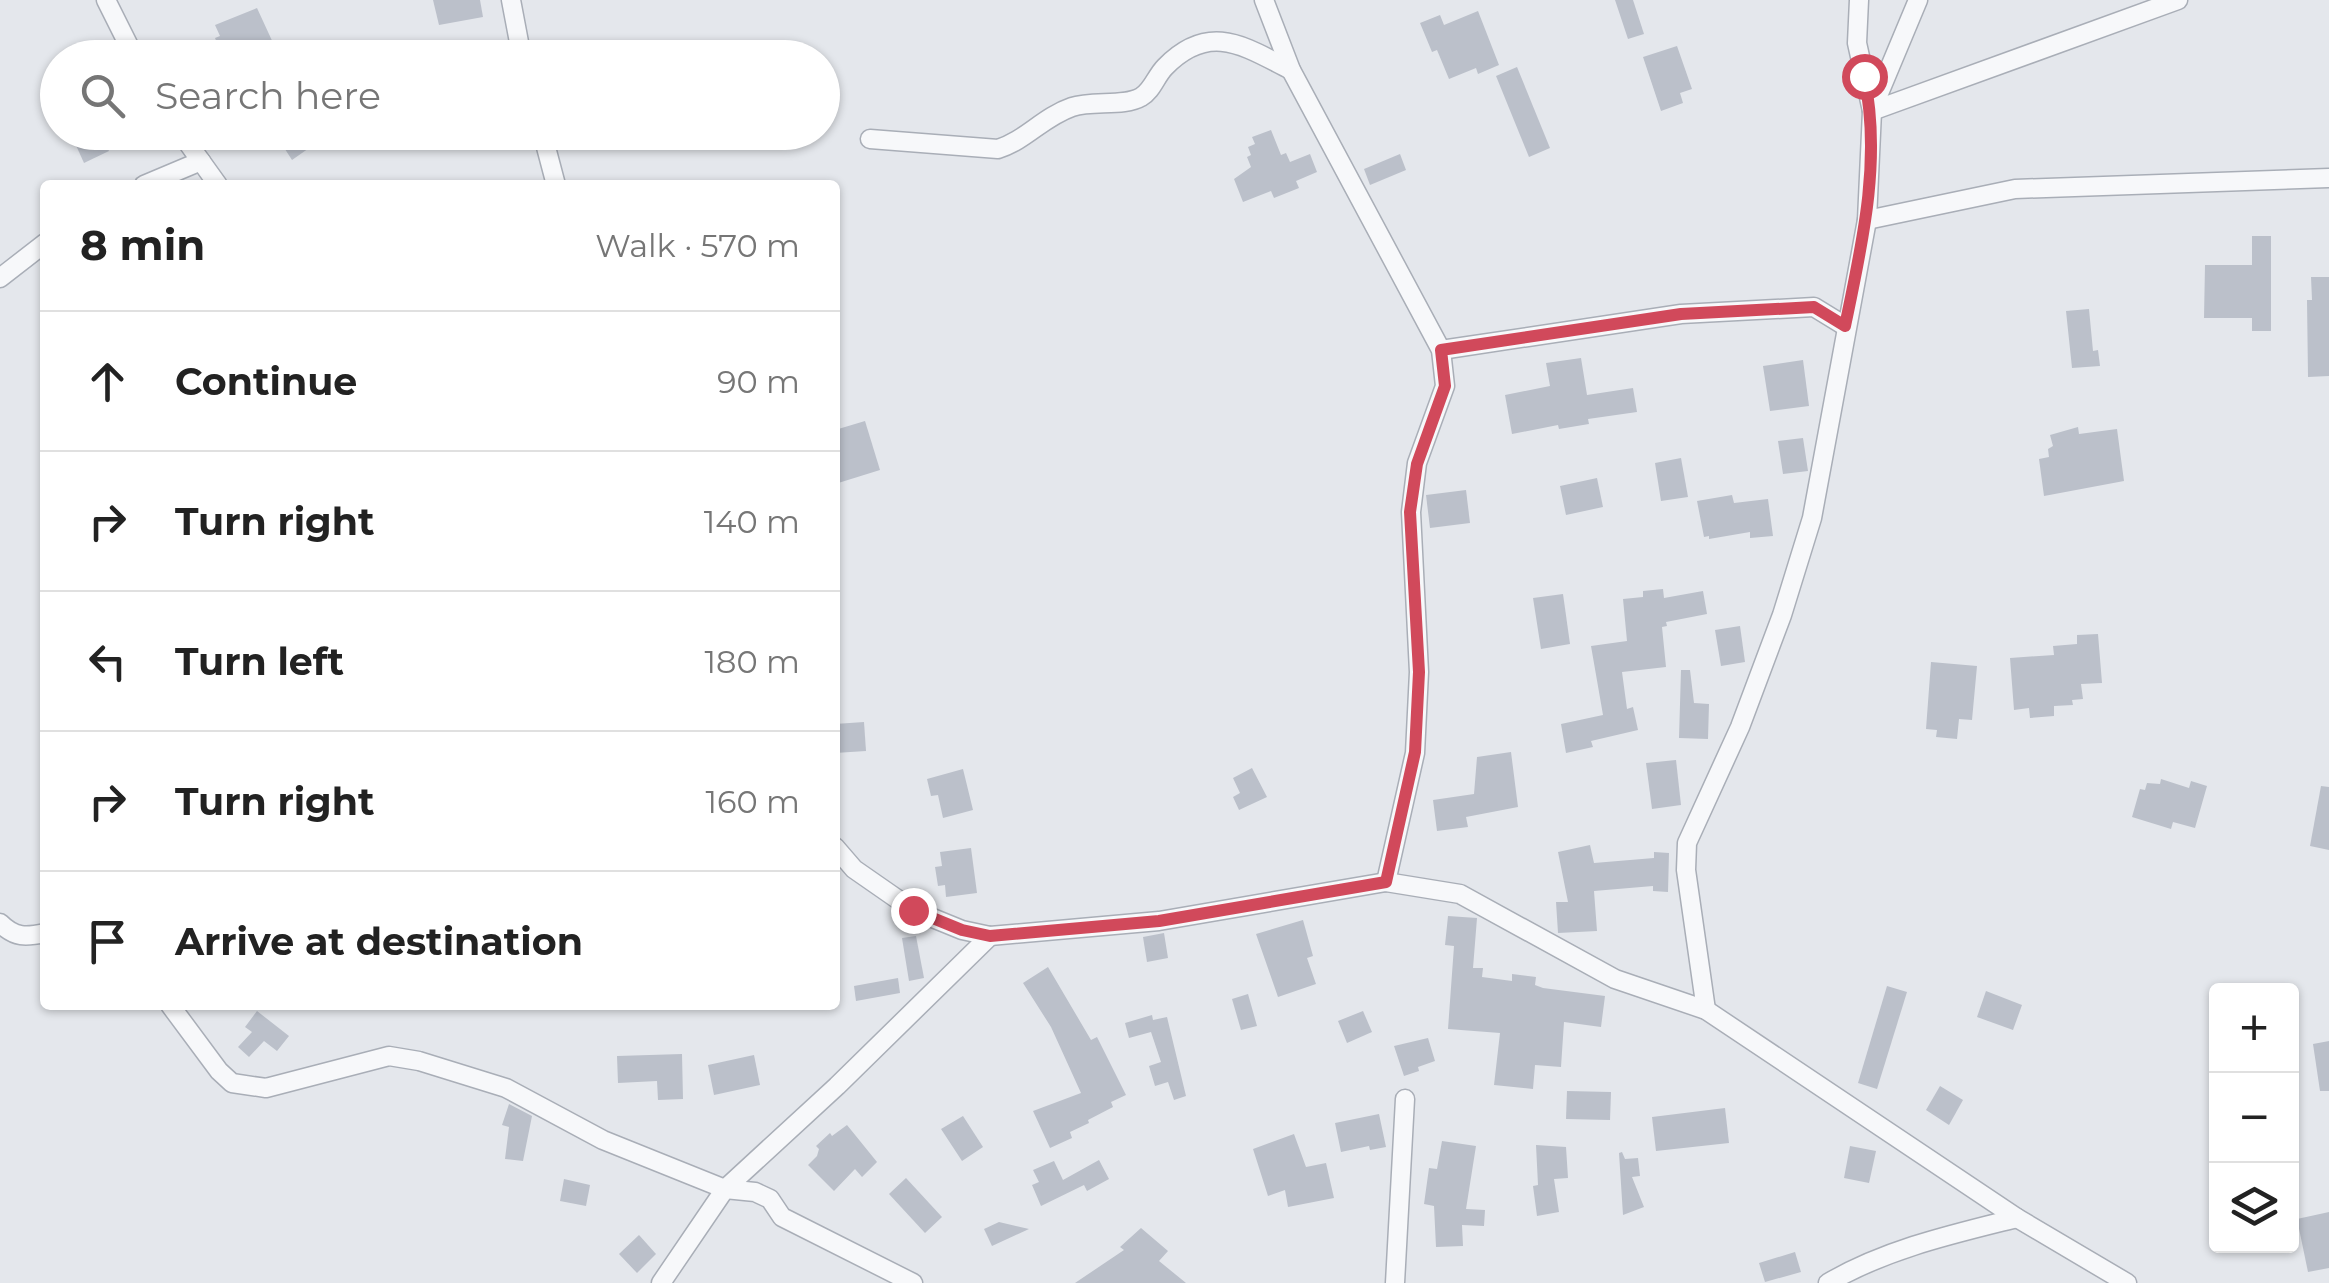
<!DOCTYPE html>
<html lang="en">
<head>
<meta charset="utf-8">
<style>
  body { margin:0; font-family:Montserrat,sans-serif; background:#f6f6f6; color:#222 }
  .controls { position:absolute; right:30px; bottom:30px; display:grid; overflow:hidden; border-radius:10px; box-shadow:0 2px 8px #0004 }
  .controls button { width:90px; height:90px; display:grid; place-items:center; padding:0; border:0; border-bottom:2px solid #e0e0e0; background:#fff; color:#222; font:50px sans-serif }
  .stop { position:absolute; width:30px; height:30px; margin:-22px; border:8px solid #d1495b; border-radius:50%; background:#fff }
  .stop.end { background:#d1495b; border-color:#fff; box-shadow:0 2px 10px #0008 }
  .list { margin:0; padding:0; list-style:none }
  h2 { display:flex; justify-content:space-between; align-items:center; height:130px; margin:0; padding:0 40px; font-size:42px }
  h2 small { font-size:32px; font-weight:400; color:#767676 }
  .list li { display:grid; grid-template-columns:65px 1fr auto; gap:30px; align-items:center; box-sizing:border-box; height:140px; padding:0 40px; border-top:2px solid #e0e0e0 }
  .list b { display:block; font-size:38px; white-space:nowrap }
  .list em { font-size:32px; font-style:normal; color:#767676 }
  .icon { flex:none; width:55px; height:55px; fill:none; stroke:currentColor; stroke-width:2; stroke-linecap:round; stroke-linejoin:round }
  .map { position:relative; flex:none; width:2329px; height:1283px; overflow:hidden }
  .search { position:absolute; background:#fff; box-shadow:0 2px 8px #0004; left:40px; top:40px; width:800px; height:110px; display:flex; align-items:center; gap:25px; box-sizing:border-box; padding:0 35px; border-radius:55px; color:#767676; font-size:38px }
  .panel { position:absolute; background:#fff; box-shadow:0 2px 8px #0004; left:40px; top:180px; width:800px; height:830px; border-radius:10px }
  .map>svg:first-child { display:block }
  .building { fill:#bbc0ca }
  .lines { fill:none; stroke-linecap:round; stroke-linejoin:round }
  .street-casing { stroke:#a9aeb7; stroke-width:21 }
  .street { stroke:#f7f8fa; stroke-width:18 }
  .route { stroke:#d1495b; stroke-width:12 }
</style>
</head>
<body>
<div class="map">
<svg width="2329" height="1283" viewBox="0 0 2329 1283">
  <rect width="100%" height="100%" fill="#e4e7ec"/>
  <g class="building">
    <polygon points="433,0 480,0 483,17 439,25"/>
    <polygon points="1615,0 1633,0 1644,34 1628,39"/>
    <polygon points="257,8 280,58 233,58 251,49 249,44 222,55 215,38 220,36 215,25"/>
    <polygon points="1478,11 1499,65 1478,74 1476,68 1449,79 1437,50 1432,52 1420,23 1440,15 1444,25"/>
    <polygon points="1677,46 1692,89 1680,93 1683,103 1661,111 1643,57"/>
    <polygon points="1517,67 1550,148 1529,157 1496,76"/>
    <polygon points="1271,130 1281,155 1286,153 1290,162 1310,154 1317,172 1296,181 1299,188 1274,198 1271,191 1243,202 1234,179 1251,167 1247,157 1251,155 1248,147 1255,144 1252,137"/>
    <polygon points="70,132 100,132 109,151 84,163"/>
    <polygon points="280,132 332,132 292,160 283,146 287,144"/>
    <polygon points="1400,154 1406,170 1370,185 1364,169"/>
    <polygon points="2252,236 2271,236 2271,331 2252,331 2252,318 2204,318 2205,265 2252,265"/>
    <polygon points="2311,277 2329,277 2329,376 2308,377 2307,300 2312,300"/>
    <polygon points="2089,309 2093,351 2098,350 2100,366 2072,368 2066,311"/>
    <polygon points="1581,358 1587,395 1633,388 1637,412 1588,419 1589,424 1559,429 1558,425 1512,434 1505,395 1550,386 1546,363"/>
    <polygon points="1803,360 1809,406 1770,411 1763,366"/>
    <polygon points="865,421 880,470 835,484 835,430"/>
    <polygon points="2078,427 2079,434 2117,429 2124,481 2044,496 2039,459 2049,457 2048,449 2053,446 2050,435"/>
    <polygon points="1803,438 1808,471 1783,474 1778,441"/>
    <polygon points="1681,458 1688,497 1661,501 1655,463"/>
    <polygon points="1597,478 1603,507 1566,515 1560,486"/>
    <polygon points="1466,490 1470,523 1430,528 1426,495"/>
    <polygon points="1732,495 1734,503 1768,499 1773,536 1750,538 1750,532 1709,539 1709,536 1704,537 1697,501"/>
    <polygon points="1663,589 1664,598 1703,591 1707,614 1666,622 1667,626 1662,627 1666,667 1622,672 1627,709 1633,707 1638,730 1591,741 1593,747 1566,753 1561,724 1603,715 1591,646 1627,641 1623,599 1643,597 1643,591"/>
    <polygon points="1563,594 1570,644 1541,649 1533,598"/>
    <polygon points="1740,626 1745,662 1721,666 1715,630"/>
    <polygon points="2098,634 2102,683 2081,684 2083,699 2072,700 2073,705 2054,706 2054,716 2030,718 2029,708 2014,710 2010,658 2054,655 2053,646 2077,644 2077,635"/>
    <polygon points="1931,662 1977,666 1972,720 1959,719 1957,739 1936,737 1937,730 1926,729"/>
    <polygon points="1681,670 1690,670 1694,703 1709,704 1708,739 1679,738"/>
    <polygon points="864,722 866,751 835,753 835,724"/>
    <polygon points="1511,752 1518,807 1466,817 1468,827 1437,831 1433,800 1474,794 1477,757"/>
    <polygon points="1676,760 1681,805 1652,809 1646,763"/>
    <polygon points="1252,768 1267,797 1239,810 1233,797 1240,793 1233,778"/>
    <polygon points="963,769 973,810 943,818 938,795 931,796 927,779"/>
    <polygon points="2161,779 2189,788 2191,781 2207,786 2195,828 2173,822 2171,829 2132,817 2140,789 2145,790 2147,783 2160,784"/>
    <polygon points="2321,786 2329,787 2329,850 2310,846"/>
    <polygon points="1590,845 1594,863 1654,858 1654,852 1669,853 1668,892 1653,891 1653,886 1594,891 1597,931 1558,933 1556,902 1568,902 1558,852"/>
    <polygon points="971,848 977,893 946,897 945,885 938,886 935,867 942,866 940,852"/>
    <polygon points="1448,916 1477,918 1473,968 1483,968 1482,977 1512,981 1512,974 1536,977 1535,985 1543,988 1605,996 1601,1027 1564,1022 1561,1067 1535,1065 1533,1089 1494,1085 1500,1033 1448,1029 1454,946 1445,945"/>
    <polygon points="1303,920 1313,956 1307,958 1316,984 1278,997 1256,934"/>
    <polygon points="1164,933 1168,958 1147,962 1143,937"/>
    <polygon points="916,936 924,978 909,981 902,938"/>
    <polygon points="1048,967 1091,1040 1097,1037 1126,1095 1111,1102 1113,1107 1088,1120 1089,1123 1070,1132 1072,1138 1050,1148 1033,1111 1081,1093 1051,1027 1023,983"/>
    <polygon points="898,978 900,993 856,1001 854,986"/>
    <polygon points="1887,986 1907,992 1877,1089 1858,1083"/>
    <polygon points="1986,991 2022,1005 2013,1030 1977,1017"/>
    <polygon points="1248,994 1257,1026 1241,1030 1232,999"/>
    <polygon points="257,1011 289,1036 277,1051 264,1041 249,1057 238,1047 252,1032 245,1027"/>
    <polygon points="1363,1011 1372,1032 1347,1043 1338,1021"/>
    <polygon points="1152,1015 1153,1020 1167,1017 1186,1096 1174,1100 1168,1082 1155,1086 1149,1066 1161,1062 1151,1032 1129,1038 1125,1023"/>
    <polygon points="1428,1038 1435,1061 1418,1067 1419,1071 1404,1076 1394,1046"/>
    <polygon points="2329,1041 2329,1091 2320,1091 2313,1044"/>
    <polygon points="682,1054 683,1099 658,1100 657,1081 618,1083 617,1056"/>
    <polygon points="754,1055 760,1085 714,1095 708,1065"/>
    <polygon points="1940,1086 1963,1100 1949,1125 1926,1110"/>
    <polygon points="1567,1091 1611,1092 1610,1120 1566,1119"/>
    <polygon points="509,1104 532,1116 523,1161 505,1159 509,1127 502,1125"/>
    <polygon points="1725,1108 1729,1143 1656,1151 1652,1117"/>
    <polygon points="1379,1114 1386,1147 1370,1150 1369,1146 1341,1152 1335,1123"/>
    <polygon points="963,1116 983,1147 962,1161 941,1129"/>
    <polygon points="847,1125 877,1162 862,1177 855,1169 834,1191 808,1165 817,1156 819,1149 816,1146 830,1133 832,1136"/>
    <polygon points="1294,1134 1306,1167 1326,1163 1334,1198 1288,1207 1285,1190 1268,1196 1253,1149"/>
    <polygon points="1442,1141 1476,1146 1466,1209 1485,1210 1484,1226 1462,1225 1463,1246 1436,1247 1434,1206 1424,1204 1429,1168 1437,1169"/>
    <polygon points="1536,1145 1566,1147 1568,1178 1554,1179 1559,1212 1537,1216 1533,1186 1538,1185"/>
    <polygon points="1850,1146 1876,1151 1869,1183 1844,1178"/>
    <polygon points="1622,1152 1625,1159 1638,1158 1640,1176 1632,1177 1644,1207 1623,1215 1619,1153"/>
    <polygon points="1099,1160 1109,1179 1087,1191 1084,1185 1041,1206 1032,1185 1039,1182 1033,1170 1054,1161 1063,1180"/>
    <polygon points="906,1178 942,1217 925,1233 889,1194"/>
    <polygon points="564,1179 590,1185 586,1206 560,1201"/>
    <polygon points="2329,1212 2329,1268 2308,1272 2297,1219"/>
    <polygon points="999,1222 1029,1229 992,1246 984,1229"/>
    <polygon points="1141,1228 1168,1251 1159,1261 1186,1283 1075,1283 1124,1250 1120,1247"/>
    <polygon points="639,1235 656,1254 637,1273 619,1254"/>
    <polygon points="1795,1252 1801,1272 1765,1282 1759,1263"/>
  </g>
  <g class="lines">
    <defs>
      <g id="street">
        <polyline points="106,0 135,58"/>
        <polyline points="511,0 522,58"/>
        <polyline points="1264,0 1291,70 1441,350 1445,386 1417,463 1411,512 1419,672 1415,753 1386,882"/>
        <polyline points="1872,110 1918,0"/>
        <polyline points="1872,111 2178,0"/>
        <polyline points="180,132 218,185"/>
        <polyline points="542,132 556,185"/>
        <path d="M870 139 998 149C1026 140 1043 117 1072 107 1092 100 1124 107 1141 97 1152 91 1156 76 1165 67 1210 21 1245 47 1291 70"/>
        <polyline points="144,185 201,161"/>
        <polyline points="1867,220 2015,189 2329,178"/>
        <polyline points="0,278 45,243"/>
        <polyline points="1441,350 1681,314 1814,307 1845,326"/>
        <polyline points="835,847 854,869 913,910 962,930 990,936 1159,921 1386,882 1460,894 1615,979 1706,1010 2017,1218 2127,1283"/>
        <path d="M0 923C15 938 26 937 45 933"/>
        <polyline points="170,1005 219,1071 232,1083 266,1088 389,1056 419,1061 506,1088 603,1140 725,1189 755,1192 770,1199 782,1217 913,1283"/>
        <polyline points="1706,1010 1686,870 1687,843 1740,727 1782,615 1812,518 1867,220 1872,111 1857,43 1859,0"/>
        <polyline points="661,1283 725,1189 837,1086 990,936"/>
        <polyline points="1395,1283 1405,1099"/>
        <path d="M1828 1283C1886 1249 1953 1234 2017 1218"/>
      </g>
    </defs>
    <use href="#street" class="street-casing"/>
    <use href="#street" class="street"/>
  </g>
  <g class="lines">
    <path class="route" d="M913 910 962 930 990 936 1159 921 1386 882 1415 752 1419 672 1410 512 1417 464 1445 386 1441 350 1681 314 1814 307 1845 326C1862 245 1882 159 1864 76"/>
  </g>
</svg>
<div class="controls">
<button>+</button>
<button>−</button>
<button><svg class="icon" aria-label="layers" viewBox="0 0 24 24"><path d="M12 4l9 5-9 5-9-5zM3 14l9 5 9-5"/></svg></button>
</div>
<div class="stop" style="left:1864px;top:76px"></div>
<div class="stop end" style="left:913px;top:910px"></div>
<div class="search"><svg class="icon" aria-label="search" viewBox="0 0 24 24"><circle cx="10" cy="10" r="6"/><path d="M15 15l6 6"/></svg>Search here</div>
<section class="panel">
<h2>8 min<small>Walk · 570 m</small></h2>
<ul class="list">
<li><svg class="icon" aria-label="ahead" viewBox="0 0 24 24"><path d="M12 20V5M6 11l6-6 6 6"/></svg><div><b>Continue</b></div><em>90 m</em></li>
<li><svg class="icon" aria-label="right" viewBox="0 0 24 24"><path d="M7 20v-9h11M14 6l5 5-5 5"/></svg><div><b>Turn right</b></div><em>140 m</em></li>
<li><svg class="icon" aria-label="left" viewBox="0 0 24 24"><path d="M17 20v-9H6M10 6l-5 5 5 5"/></svg><div><b>Turn left</b></div><em>180 m</em></li>
<li><svg class="icon" aria-label="right" viewBox="0 0 24 24"><path d="M7 20v-9h11M14 6l5 5-5 5"/></svg><div><b>Turn right</b></div><em>160 m</em></li>
<li><svg class="icon" aria-label="arrive" viewBox="0 0 24 24"><path d="M6 21V4h12l-3 4 3 4H6"/></svg><div><b>Arrive at destination</b></div></li>
</ul>
</section>
</div>
</body>
</html>
